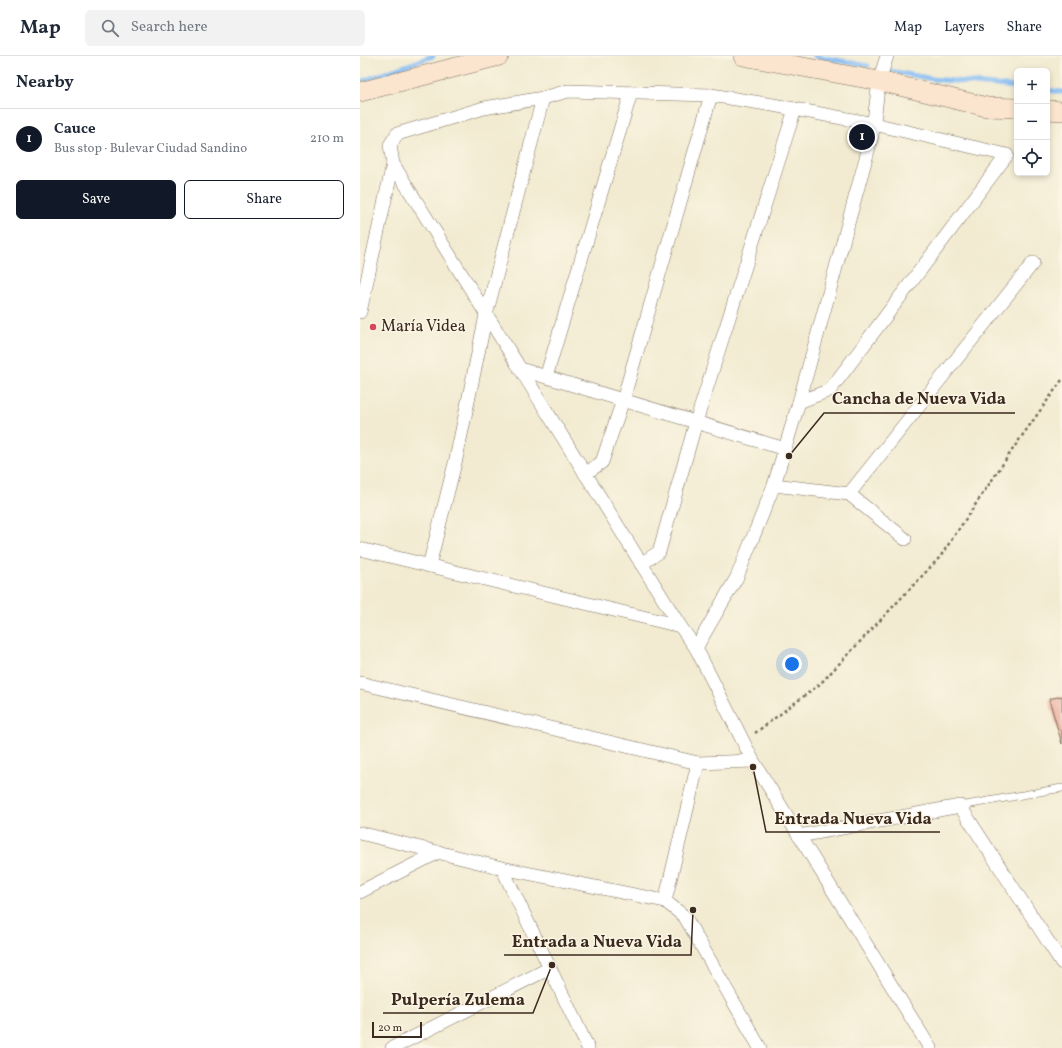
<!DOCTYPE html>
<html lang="en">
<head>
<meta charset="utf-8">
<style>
  body { margin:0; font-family:Vollkorn,serif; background:#f2f2f3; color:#1f2937 }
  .controls { position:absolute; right:12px; top:12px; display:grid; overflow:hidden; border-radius:6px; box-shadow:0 2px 6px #0003 }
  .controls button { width:36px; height:36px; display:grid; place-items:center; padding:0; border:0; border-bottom:1px solid #e0e1e3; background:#fff; color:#1f2937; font:20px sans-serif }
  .scale { position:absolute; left:12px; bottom:10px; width:50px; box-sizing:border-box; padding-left:4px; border:2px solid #3b2a1e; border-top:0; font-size:11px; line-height:14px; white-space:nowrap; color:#3b2a1e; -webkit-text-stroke:3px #fcf5e5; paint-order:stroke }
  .you { position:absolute; left:432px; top:608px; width:14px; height:14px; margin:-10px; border:3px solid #fff; border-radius:50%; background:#1a73e8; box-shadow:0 0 0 6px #1a73e833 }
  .badge { display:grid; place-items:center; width:26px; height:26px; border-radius:50%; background:#111827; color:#fff; font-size:13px; font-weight:700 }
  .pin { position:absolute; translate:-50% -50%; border:2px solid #fff; box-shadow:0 1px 4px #0006 }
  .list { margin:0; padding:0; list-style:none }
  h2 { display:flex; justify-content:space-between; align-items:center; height:52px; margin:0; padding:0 16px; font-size:17px }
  h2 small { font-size:13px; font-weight:400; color:#747a83 }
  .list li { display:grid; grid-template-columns:26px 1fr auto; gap:12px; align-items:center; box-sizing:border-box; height:60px; padding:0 16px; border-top:1px solid #e0e1e3 }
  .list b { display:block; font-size:15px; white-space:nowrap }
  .list p { margin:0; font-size:13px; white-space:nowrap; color:#747a83 }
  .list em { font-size:13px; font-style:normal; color:#747a83 }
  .actions { display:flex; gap:8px; padding:12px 16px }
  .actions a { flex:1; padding:9px 0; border:1px solid #111827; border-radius:6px; text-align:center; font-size:14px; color:#111827 }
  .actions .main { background:#111827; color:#fff }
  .icon { flex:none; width:22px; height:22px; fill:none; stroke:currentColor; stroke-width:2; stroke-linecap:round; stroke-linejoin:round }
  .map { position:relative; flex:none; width:702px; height:992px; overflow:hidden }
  header { display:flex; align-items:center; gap:24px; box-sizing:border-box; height:56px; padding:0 20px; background:#fff; border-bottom:1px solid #e0e1e3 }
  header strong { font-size:19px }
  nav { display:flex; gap:22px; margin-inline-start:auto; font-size:14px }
  .search { width:280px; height:36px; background:#f2f2f3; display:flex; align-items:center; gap:10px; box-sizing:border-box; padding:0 14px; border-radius:6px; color:#747a83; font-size:15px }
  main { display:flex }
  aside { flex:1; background:#fff }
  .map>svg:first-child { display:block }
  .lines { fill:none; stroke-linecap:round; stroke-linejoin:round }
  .stream { stroke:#83bcf4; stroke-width:5 }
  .building { fill:#e69182 }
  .lane-casing { stroke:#7b6e5d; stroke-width:8 }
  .street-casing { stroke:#7b6e5d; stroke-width:14 }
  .secondary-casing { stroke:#7b6e5d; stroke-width:20 }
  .path { stroke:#7b6e5d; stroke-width:2.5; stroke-dasharray:3 3; stroke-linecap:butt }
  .lane { stroke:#fff; stroke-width:7 }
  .street { stroke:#fff; stroke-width:13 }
  .secondary { stroke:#fbe5cf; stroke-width:19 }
  .poi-dot { fill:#d1495b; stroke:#fcf5e5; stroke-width:1.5 }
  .labels { text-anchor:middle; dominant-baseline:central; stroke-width:3; stroke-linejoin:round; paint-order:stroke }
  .poi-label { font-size:16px; fill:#3b2a1e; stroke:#fcf5e5; text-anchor:start }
  .leader { fill:none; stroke:#3b2a1e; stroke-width:1.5 }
  .callout-dot { fill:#3b2a1e; stroke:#fcf5e5; stroke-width:1.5 }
  .callout-label { font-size:17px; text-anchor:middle; font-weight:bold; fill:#3b2a1e; stroke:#fcf5e5; stroke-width:3; stroke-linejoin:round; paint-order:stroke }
</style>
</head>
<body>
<header>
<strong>Map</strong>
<div class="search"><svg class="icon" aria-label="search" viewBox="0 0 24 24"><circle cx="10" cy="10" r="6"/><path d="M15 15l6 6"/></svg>Search here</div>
<nav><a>Map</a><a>Layers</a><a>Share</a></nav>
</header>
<main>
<aside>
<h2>Nearby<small></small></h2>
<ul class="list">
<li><span class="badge">1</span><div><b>Cauce</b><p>Bus stop · Bulevar Ciudad Sandino</p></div><em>210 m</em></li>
</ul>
<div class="actions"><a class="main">Save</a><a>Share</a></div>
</aside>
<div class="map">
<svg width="702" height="992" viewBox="0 0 702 992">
  <rect width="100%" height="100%" fill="#fcf5e5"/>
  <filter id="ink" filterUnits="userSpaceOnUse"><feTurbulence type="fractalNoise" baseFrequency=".025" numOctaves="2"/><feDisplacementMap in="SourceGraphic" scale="8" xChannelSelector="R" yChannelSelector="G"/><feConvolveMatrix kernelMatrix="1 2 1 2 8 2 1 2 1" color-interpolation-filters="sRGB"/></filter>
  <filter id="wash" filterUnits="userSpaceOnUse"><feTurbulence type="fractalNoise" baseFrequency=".012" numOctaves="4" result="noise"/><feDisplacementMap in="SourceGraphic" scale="16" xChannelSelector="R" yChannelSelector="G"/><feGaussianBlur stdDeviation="0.9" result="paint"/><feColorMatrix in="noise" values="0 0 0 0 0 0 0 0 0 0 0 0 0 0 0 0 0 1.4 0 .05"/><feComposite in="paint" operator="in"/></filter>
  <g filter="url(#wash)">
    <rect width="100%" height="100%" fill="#f2ebd1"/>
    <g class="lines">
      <g class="stream">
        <polyline points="455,0 508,10"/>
        <polyline points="530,15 573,23 657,31"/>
        <polyline points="0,26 73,0"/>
        <polyline points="687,34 702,36"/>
      </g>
    </g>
    <g id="blocks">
      <polygon class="building" points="702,640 702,688 689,643"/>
    </g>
  </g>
  <g filter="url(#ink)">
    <use href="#blocks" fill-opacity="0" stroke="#7b6e5d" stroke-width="1"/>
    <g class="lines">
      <defs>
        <polyline id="lane" points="600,750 702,732"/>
        <g id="street">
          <polyline points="33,108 320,570 336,592 393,705 570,992"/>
          <polyline points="0,256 33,108 30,89 37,78 124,52 183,42 208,35 351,39 413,49 514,68 647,99 470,334 439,346"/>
          <polyline points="160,313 425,393"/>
          <polyline points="186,321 271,37"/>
          <polyline points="225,418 242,406 263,344 351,39"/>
          <polyline points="414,429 489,438 545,483"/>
          <polyline points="489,438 673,207"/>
          <polyline points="0,493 320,570"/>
          <polyline points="281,508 299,496 336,366 435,53"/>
          <polyline points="69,510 96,403 126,259 183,42"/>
          <polyline points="336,592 377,521 414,429 439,346 512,80 519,25 527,0"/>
          <polyline points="0,627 338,707 393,705"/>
          <polyline points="0,777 142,812 305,845 325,861 400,992"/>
          <polyline points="439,780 600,750 702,907"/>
          <polyline points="142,812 228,992"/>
          <polyline points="0,836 79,796"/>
          <polyline points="305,845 338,707"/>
          <polyline points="32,992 190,912"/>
        </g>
        <g id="secondary">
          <polyline points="383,0 519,25 627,51 657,52"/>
          <polyline points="0,36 139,0"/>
          <polyline points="687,54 702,55"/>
        </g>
      </defs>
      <use href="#lane" class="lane-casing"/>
      <use href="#street" class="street-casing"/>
      <use href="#secondary" class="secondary-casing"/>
      <polyline class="path" points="395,677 460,628 580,501 657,387 702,324"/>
      <use href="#lane" class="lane"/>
      <use href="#street" class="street"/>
      <use href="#secondary" class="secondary"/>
    </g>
  </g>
  <circle class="poi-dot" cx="13" cy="271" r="4"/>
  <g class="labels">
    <g class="poi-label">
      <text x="21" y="271">María Videa</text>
    </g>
  </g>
  <path class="leader" d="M429 400L464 357H655M393 711L406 776H580M333 854L331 899H144M192 909L173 957H23"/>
  <g class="callout-dot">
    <circle cx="429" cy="400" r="4"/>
    <circle cx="393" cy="711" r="4"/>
    <circle cx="333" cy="854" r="4"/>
    <circle cx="192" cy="909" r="4"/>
  </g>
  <g class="callout-label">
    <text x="559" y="348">Cancha de Nueva Vida</text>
    <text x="493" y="768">Entrada Nueva Vida</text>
    <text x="237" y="891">Entrada a Nueva Vida</text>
    <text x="98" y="949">Pulpería Zulema</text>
  </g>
</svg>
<div class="controls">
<button>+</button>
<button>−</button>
<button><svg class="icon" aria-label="locate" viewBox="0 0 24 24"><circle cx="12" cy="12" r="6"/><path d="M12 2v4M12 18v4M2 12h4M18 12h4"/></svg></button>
</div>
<div class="scale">20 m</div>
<div class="you"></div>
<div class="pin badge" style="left:502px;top:81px">1</div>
</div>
</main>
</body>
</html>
